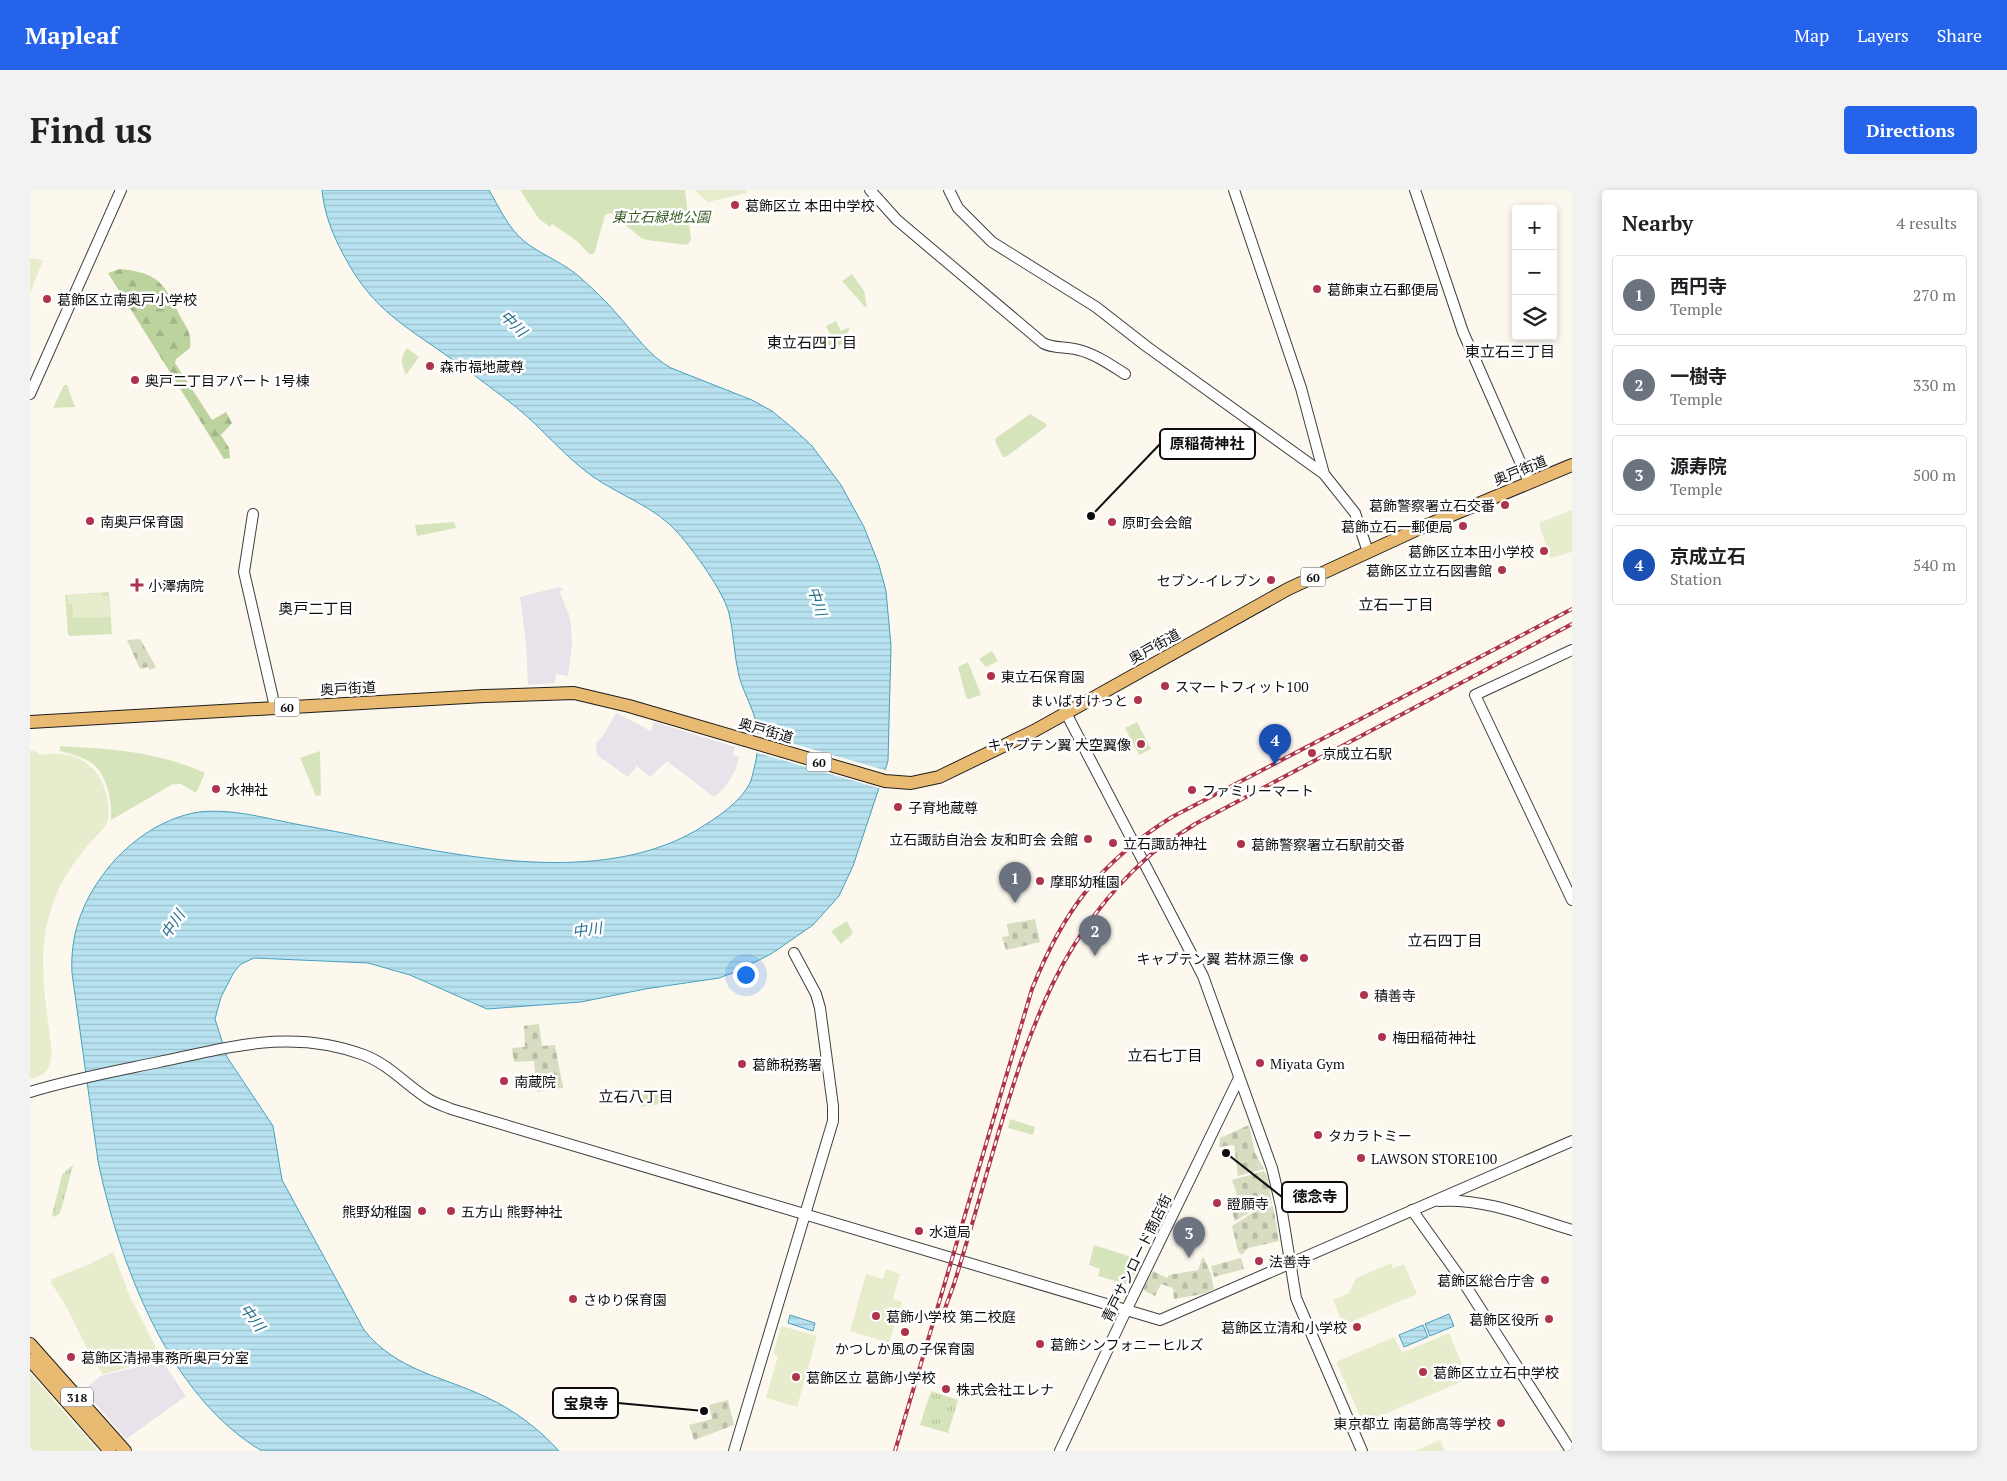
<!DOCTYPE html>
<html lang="en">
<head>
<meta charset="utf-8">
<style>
  body { margin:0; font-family:"PT Serif","Noto Sans JP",serif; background:#f2f2f2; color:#202124 }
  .controls { position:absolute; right:15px; top:15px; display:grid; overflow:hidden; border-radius:5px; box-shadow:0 2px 8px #0003 }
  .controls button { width:45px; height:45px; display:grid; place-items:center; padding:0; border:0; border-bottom:1px solid #e0e0e0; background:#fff; color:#202124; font:25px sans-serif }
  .you { position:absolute; left:715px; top:784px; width:18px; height:18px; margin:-12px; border:4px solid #fff; border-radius:50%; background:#1a73e8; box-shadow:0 0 0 8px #1a73e833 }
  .badge { display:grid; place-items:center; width:32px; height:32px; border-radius:50%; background:#2563eb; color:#fff; font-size:16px; font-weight:700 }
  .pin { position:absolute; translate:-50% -41px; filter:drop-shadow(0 1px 2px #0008) }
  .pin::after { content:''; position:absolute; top:26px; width:18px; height:15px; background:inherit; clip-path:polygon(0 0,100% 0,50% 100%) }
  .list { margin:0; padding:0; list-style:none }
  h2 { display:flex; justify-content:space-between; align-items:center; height:65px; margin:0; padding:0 20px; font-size:21px }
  h2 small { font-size:16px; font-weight:400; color:#757577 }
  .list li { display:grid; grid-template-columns:32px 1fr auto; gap:15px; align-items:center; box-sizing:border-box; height:80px; margin:0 10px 10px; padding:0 10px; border:1px solid #e0e0e0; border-radius:5px }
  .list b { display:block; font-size:19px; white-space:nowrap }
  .list p { margin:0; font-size:16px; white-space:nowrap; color:#757577 }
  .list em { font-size:16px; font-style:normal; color:#757577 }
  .icon { flex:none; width:28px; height:28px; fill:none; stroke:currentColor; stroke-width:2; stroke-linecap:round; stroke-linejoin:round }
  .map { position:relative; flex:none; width:1542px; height:1261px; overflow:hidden; border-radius:5px }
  header { display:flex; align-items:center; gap:30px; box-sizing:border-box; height:70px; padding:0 25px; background:#2563eb; color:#fff }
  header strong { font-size:24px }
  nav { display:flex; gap:28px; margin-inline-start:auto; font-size:18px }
  .intro { display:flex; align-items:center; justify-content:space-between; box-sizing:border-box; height:120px; padding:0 30px }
  h1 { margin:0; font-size:35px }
  .button { padding:12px 22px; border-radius:5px; background:#2563eb; color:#fff; font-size:18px; font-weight:700 }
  main { display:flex; gap:30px; padding:0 30px }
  aside { flex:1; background:#fff; border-radius:5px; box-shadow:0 2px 8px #0003 }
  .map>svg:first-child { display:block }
  .industrial { fill:#e8e2eb }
  .grass { fill:url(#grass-tufts) }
  .forest { fill:url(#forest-firs) }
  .cemetery { fill:url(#cemetery-stones) }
  .park { fill:#d6e4bc }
  .pitch { fill:#e6eccc }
  .water { fill:url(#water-rules); stroke:#47a0be }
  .pier { fill:#fdf8ee }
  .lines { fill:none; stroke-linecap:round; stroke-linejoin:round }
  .minor-casing { stroke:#404040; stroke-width:12 }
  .major-casing { stroke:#1e1e1e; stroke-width:14 }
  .minor { stroke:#fff; stroke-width:10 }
  .major { stroke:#e9bb72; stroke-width:12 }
  .rail-casing { stroke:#ad344b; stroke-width:4 }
  .rail { stroke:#fff; stroke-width:2; stroke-dasharray:5.5; stroke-linecap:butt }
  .poi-dot { fill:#ad344b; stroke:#fff; stroke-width:2 }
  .labels { text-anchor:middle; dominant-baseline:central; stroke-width:5; stroke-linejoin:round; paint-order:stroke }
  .shield { fill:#fff; stroke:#565656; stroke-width:1 }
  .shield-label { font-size:12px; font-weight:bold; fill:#0d0d0d }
  .poi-label { font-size:14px; fill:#0d0d0d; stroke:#fff; text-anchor:start }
  .park-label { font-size:14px; font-style:italic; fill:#385d24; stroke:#fff }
  .street-label { font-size:14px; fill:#0d0d0d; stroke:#fff }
  .water-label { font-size:15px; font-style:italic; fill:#247190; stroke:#fff }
  .neighbourhood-label { font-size:15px; fill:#0d0d0d; stroke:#fff }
  .leader { fill:none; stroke:#0d0d0d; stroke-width:2 }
  .callout-dot { fill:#0d0d0d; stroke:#fff; stroke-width:2 }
  .callout { fill:#fff; stroke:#0d0d0d; stroke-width:2 }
  .callout-label { font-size:15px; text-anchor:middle; font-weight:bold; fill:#0d0d0d }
</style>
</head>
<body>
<header>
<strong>Mapleaf</strong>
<nav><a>Map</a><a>Layers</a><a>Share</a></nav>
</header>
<div class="intro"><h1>Find us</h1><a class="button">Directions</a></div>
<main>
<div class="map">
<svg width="1542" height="1261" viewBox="0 0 1542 1261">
  <defs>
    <pattern id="grass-tufts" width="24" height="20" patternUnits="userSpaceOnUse" patternTransform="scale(1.25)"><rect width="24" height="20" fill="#d6e4bc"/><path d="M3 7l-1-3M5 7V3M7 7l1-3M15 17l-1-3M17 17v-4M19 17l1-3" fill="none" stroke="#b6c2a0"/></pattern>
    <pattern id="forest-firs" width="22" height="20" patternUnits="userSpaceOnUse" patternTransform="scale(1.25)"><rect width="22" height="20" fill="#bdd39d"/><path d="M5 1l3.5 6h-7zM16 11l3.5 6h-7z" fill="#a1b486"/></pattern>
    <pattern id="cemetery-stones" width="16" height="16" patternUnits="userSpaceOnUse" patternTransform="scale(1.25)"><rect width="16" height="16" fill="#d8ddc2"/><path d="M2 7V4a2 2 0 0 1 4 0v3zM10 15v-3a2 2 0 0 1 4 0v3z" fill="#b8bca6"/></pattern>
    <pattern id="water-rules" width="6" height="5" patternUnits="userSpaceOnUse" patternTransform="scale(1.25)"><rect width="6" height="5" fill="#b8e2ef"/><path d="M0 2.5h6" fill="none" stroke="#9dc1cc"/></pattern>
  </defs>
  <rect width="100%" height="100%" fill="#fdf8ee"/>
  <g class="industrial">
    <polygon points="529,397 534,400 530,401 530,403 539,425 541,436 542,456 538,486 526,484 525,493 498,495 496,452 490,407"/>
    <polygon points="586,523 621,541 624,532 705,557 703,565 709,567 705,581 696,596 684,607 637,571 620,587 607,576 598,587 567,565 566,553 573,546"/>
    <polygon points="132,1171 156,1206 96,1249 54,1200 70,1186"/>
  </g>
  <g class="grass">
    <polygon points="980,929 1005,937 1003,945 978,938"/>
    <polygon points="41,976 43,976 31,1020 29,1024 24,1027 22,1025 32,985"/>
    <polygon points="901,1201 928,1210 918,1243 890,1235"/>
  </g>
  <path class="forest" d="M90 79C129 83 134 93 150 126 157 138 162 144 160 158L146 169 145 173 182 230 196 222 202 233 191 245 199 258 200 268 194 269 78 83Z"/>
  <g class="cemetery">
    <polygon points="110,449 126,477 120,480 118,477 110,479 97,450"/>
    <polygon points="1005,729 1010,752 976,760 972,747 979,746 977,734"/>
    <polygon points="509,834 512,856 525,855 533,898 507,902 504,871 484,872 482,858 495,857 494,836"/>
    <polygon points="1219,935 1225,963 1234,979 1208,986 1204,955 1189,957 1190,948"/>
    <polygon points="1234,981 1237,986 1242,1014 1225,1019 1205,1031 1201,1018 1207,1004 1202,990"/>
    <polygon points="1243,1016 1249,1051 1218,1058 1212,1065 1208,1061 1202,1036 1227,1020"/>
    <polygon points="1173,1066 1181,1084 1184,1099 1173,1104 1144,1109 1143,1098 1131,1094 1125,1106 1113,1100 1123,1081 1137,1088 1139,1085 1168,1080"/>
    <polygon points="1211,1068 1214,1079 1184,1087 1181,1076"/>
    <polygon points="698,1210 704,1235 664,1250 659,1235 682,1229 679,1215"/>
  </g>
  <g class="park">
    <polygon points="490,0 655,0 661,50 657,55 617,50 611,48 581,23 575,25 565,61 564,64 559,64 547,51 522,34 520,37 509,29"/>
    <polygon points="822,84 834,101 837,117 835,117 812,91"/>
    <polygon points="806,131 811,141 820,137 813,153 801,160 795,149 801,146 796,136"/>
    <path d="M377 158 389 167 376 185C371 174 370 168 377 158Z"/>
    <polygon points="34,195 37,195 45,217 23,218"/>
    <polygon points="1000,224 1016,234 1017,236 976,267 973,267 965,251 966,248"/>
    <polygon points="424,332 426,338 387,346 385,335"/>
    <polygon points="79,402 82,444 40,446 38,444 35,405"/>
    <polygon points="962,461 968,471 956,477 949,469"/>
    <polygon points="938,472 951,505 938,509 936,507 928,477"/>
    <polygon points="1107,532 1121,559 1109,565 1095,538"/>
    <path d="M30 556C83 559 125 561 175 583L166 603 151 594H143L81 630C82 612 78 587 63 574 54 567 40 564 30 561Z"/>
    <polygon points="290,561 291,605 286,606 270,568"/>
    <polygon points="817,731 823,743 811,754 801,741"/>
    <polygon points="638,897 642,912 611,917 608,904"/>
    <polygon points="1064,1055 1111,1070 1099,1095 1068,1086 1070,1079 1059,1075"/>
  </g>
  <g class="pitch">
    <polygon points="666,0 717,0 717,3 678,12 667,3"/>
    <polygon points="0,68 13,70 0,104"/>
    <polygon points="1542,320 1542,362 1520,368 1509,333"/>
    <polygon points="71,403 72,406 79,406 80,427 43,428 42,414 38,414 38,405"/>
    <path d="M3 560 10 565C44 559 70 573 77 608 79 616 80 626 76 634 73 641 64 647 59 654 43 673 28 695 21 719 6 766 16 814 22 862 20 880 17 884 0 889V561Z"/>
    <path d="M83 1062 100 1107 126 1158C123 1173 86 1181 73 1184 52 1156 42 1121 21 1093L22 1089 55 1076Z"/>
    <polygon points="1361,1073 1363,1078 1374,1074 1387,1104 1314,1135 1303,1110 1319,1103 1326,1088"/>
    <polygon points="856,1079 870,1084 863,1109 872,1112 859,1153 820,1141 836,1084 853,1089"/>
    <polygon points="751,1136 787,1146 767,1217 736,1208 748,1166 743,1164"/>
    <polygon points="1419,1143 1438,1189 1333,1233 1306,1172 1364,1147 1372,1163"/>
    <polygon points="0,1183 68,1261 0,1261"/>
    <polygon points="1410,1250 1415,1261 1385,1261"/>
  </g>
  <g class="water">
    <path d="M292 0H459C469 17 478 38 494 51 511 65 535 73 552 89 564 100 576 111 587 124 604 143 618 165 641 178L722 210 742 221 765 240 782 256 811 295 834 337 849 375 856 401 861 456 858 571 823 676 809 706 783 735 741 764 705 782 689 788 615 799 551 812 457 819 380 785 338 773 224 768 211 774 204 782 191 807 185 829 197 867 243 936 252 990 334 1140C367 1181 412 1186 456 1207 484 1220 508 1238 529 1261H232C138 1206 89 1072 68 971L42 783C40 747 51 715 72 686 94 655 130 628 169 622 202 618 238 629 271 635 390 656 555 705 667 640 686 628 710 613 720 593 723 585 724 578 726 570 727 562 729 554 728 546 728 526 714 505 709 486 704 466 704 444 699 423 693 401 664 361 648 343 626 317 590 306 562 286 534 266 513 239 486 217 459 196 431 175 403 156 359 126 336 109 311 60 301 41 294 21 292 0Z"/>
    <polygon points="1419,1124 1424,1136 1400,1146 1395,1134"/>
    <polygon points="760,1125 785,1133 783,1141 758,1133"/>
    <polygon points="1393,1135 1398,1147 1374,1157 1369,1145"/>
  </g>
  <polygon class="pier" points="726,543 858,581 852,599 724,562"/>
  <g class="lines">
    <defs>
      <g id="minor">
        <path d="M840 0 867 30 1013 153C1023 159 1037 156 1049 160 1065 164 1081 175 1095 184"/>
        <polyline points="919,0 928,18 962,52 1066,117 1116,156 1294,284"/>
        <polyline points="1204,0 1271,198 1294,284 1325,323 1338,362"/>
        <polyline points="1385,0 1433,142 1499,292"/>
        <polyline points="0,204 91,0"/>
        <polyline points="223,324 214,382 245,517"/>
        <polyline points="1542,460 1445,505 1542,710"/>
        <polyline points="1036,523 1173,786 1242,978 1251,1016 1266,1108 1332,1261"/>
        <path d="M0 902C42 889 86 881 129 872 201 857 262 838 334 865 360 875 377 896 400 910 407 914 414 916 421 919L1130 1130 1542 951"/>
        <path d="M1409 1011C1455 1008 1499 1027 1542 1040"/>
        <polyline points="1382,1020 1432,1090 1541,1261"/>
        <polyline points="704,1261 803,931 803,916 790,818 786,804 764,763"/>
        <polyline points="1030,1261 1092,1129 1209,888"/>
      </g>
      <g id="major">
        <polyline points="0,532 454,506 544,503 599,516 855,591 881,593 909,587 1004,541 1258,399 1388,339 1542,275"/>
        <polyline points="0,1154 95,1261"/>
        <polyline points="0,1170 80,1261"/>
      </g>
    </defs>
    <use href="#minor" class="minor-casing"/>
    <use href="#major" class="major-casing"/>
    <use href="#minor" class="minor"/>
    <use href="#major" class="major"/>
    <defs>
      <g id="rail">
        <path d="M913 1124 924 1094C940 1043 954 992 969 941 1001 835 1032 743 1118 667 1132 654 1149 645 1165 634L1542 434"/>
        <path d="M865 1261 1002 799C1033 721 1070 672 1142 627L1542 419"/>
      </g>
    </defs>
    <use href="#rail" class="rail-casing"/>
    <use href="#rail" class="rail"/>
  </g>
  <g class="poi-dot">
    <circle cx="705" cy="15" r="5"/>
    <circle cx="1287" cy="99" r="5"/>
    <circle cx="17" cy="109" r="5"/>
    <circle cx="400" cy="176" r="5"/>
    <circle cx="105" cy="190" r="5"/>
    <circle cx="1475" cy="315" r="5"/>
    <circle cx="60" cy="331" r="5"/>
    <circle cx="1082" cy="332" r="5"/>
    <circle cx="1433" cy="336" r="5"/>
    <circle cx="1514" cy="361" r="5"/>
    <circle cx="1472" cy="380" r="5"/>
    <circle cx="1241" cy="390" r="5"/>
    <path d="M104.5 387.5h5v5h5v5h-5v5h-5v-5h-5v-5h5z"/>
    <circle cx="961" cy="486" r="5"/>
    <circle cx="1135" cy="496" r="5"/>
    <circle cx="1108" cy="510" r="5"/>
    <circle cx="1111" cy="554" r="5"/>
    <circle cx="1282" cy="563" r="5"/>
    <circle cx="186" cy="599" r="5"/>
    <circle cx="1162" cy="600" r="5"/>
    <circle cx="868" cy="617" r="5"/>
    <circle cx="1058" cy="649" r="5"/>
    <circle cx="1083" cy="653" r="5"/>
    <circle cx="1211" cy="654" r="5"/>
    <circle cx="1010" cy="691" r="5"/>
    <circle cx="1274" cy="768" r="5"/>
    <circle cx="1334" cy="805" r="5"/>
    <circle cx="1352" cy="847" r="5"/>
    <circle cx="1230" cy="873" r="5"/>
    <circle cx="712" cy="874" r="5"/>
    <circle cx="474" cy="891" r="5"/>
    <circle cx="1288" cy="945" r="5"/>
    <circle cx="1331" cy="968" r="5"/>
    <circle cx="1187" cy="1013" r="5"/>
    <circle cx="392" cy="1021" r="5"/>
    <circle cx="421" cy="1021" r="5"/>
    <circle cx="889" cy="1041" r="5"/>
    <circle cx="1229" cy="1071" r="5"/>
    <circle cx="1515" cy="1090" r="5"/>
    <circle cx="543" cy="1109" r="5"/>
    <circle cx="846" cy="1126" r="5"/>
    <circle cx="1519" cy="1129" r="5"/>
    <circle cx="1327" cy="1137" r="5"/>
    <circle cx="875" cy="1142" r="5"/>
    <circle cx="1010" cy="1154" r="5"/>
    <circle cx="41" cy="1167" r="5"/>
    <circle cx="1393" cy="1182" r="5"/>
    <circle cx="766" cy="1187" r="5"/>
    <circle cx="916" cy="1199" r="5"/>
    <circle cx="1471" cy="1233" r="5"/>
  </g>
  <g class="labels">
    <g class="shield">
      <rect x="1270.5" y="377.5" width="25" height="19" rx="4"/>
      <rect x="244.5" y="507.5" width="25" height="19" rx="4"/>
      <rect x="776.5" y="562.5" width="25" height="19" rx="4"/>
      <rect x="31" y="1197.5" width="32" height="19" rx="4"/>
    </g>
    <g class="shield-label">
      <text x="1283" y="387">60</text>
      <text x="257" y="517">60</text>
      <text x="789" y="572">60</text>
      <text x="47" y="1207">318</text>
    </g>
    <g class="poi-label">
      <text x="715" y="15">葛飾区立 本田中学校</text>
      <text x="1297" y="99">葛飾東立石郵便局</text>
      <text x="27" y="109">葛飾区立南奥戸小学校</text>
      <text x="410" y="176">森市福地蔵尊</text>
      <text x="115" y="190">奥戸二丁目アパート 1号棟</text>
      <text x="1465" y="315" text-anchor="end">葛飾警察署立石交番</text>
      <text x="70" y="331">南奥戸保育園</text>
      <text x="1092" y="332">原町会会館</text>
      <text x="1423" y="336" text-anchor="end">葛飾立石一郵便局</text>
      <text x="1504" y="361" text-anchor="end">葛飾区立本田小学校</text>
      <text x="1462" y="380" text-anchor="end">葛飾区立立石図書館</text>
      <text x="1231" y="390" text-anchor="end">セブン-イレブン</text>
      <text x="118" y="395">小澤病院</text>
      <text x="971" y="486">東立石保育園</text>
      <text x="1145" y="496">スマートフィット100</text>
      <text x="1098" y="510" text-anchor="end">まいばすけっと</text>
      <text x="1101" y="554" text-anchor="end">キャプテン翼 大空翼像</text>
      <text x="1292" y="563">京成立石駅</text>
      <text x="196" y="599">水神社</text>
      <text x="1172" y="600">ファミリーマート</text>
      <text x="878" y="617">子育地蔵尊</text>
      <text x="1048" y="649" text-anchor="end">立石諏訪自治会 友和町会 会館</text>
      <text x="1093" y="653">立石諏訪神社</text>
      <text x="1221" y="654">葛飾警察署立石駅前交番</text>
      <text x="1020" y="691">摩耶幼稚園</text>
      <text x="1264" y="768" text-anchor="end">キャプテン翼 若林源三像</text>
      <text x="1344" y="805">積善寺</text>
      <text x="1362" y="847">梅田稲荷神社</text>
      <text x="1240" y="873">Miyata Gym</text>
      <text x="722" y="874">葛飾税務署</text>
      <text x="484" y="891">南蔵院</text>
      <text x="1298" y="945">タカラトミー</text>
      <text x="1341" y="968">LAWSON STORE100</text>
      <text x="1197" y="1013">證願寺</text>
      <text x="382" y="1021" text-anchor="end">熊野幼稚園</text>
      <text x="431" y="1021">五方山 熊野神社</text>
      <text x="899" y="1041">水道局</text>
      <text x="1239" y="1071">法善寺</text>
      <text x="1505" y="1090" text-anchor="end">葛飾区総合庁舎</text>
      <text x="553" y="1109">さゆり保育園</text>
      <text x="856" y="1126">葛飾小学校 第二校庭</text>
      <text x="1509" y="1129" text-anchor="end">葛飾区役所</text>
      <text x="1317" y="1137" text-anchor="end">葛飾区立清和小学校</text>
      <text x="1020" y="1154">葛飾シンフォニーヒルズ</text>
      <text x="875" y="1158" text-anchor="middle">かつしか風の子保育園</text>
      <text x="51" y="1167">葛飾区清掃事務所奥戸分室</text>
      <text x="1403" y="1182">葛飾区立立石中学校</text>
      <text x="776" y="1187">葛飾区立 葛飾小学校</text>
      <text x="926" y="1199">株式会社エレナ</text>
      <text x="1461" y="1233" text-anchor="end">東京都立 南葛飾高等学校</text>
    </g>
    <g class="park-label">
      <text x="631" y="26">東立石緑地公園</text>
    </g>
    <g class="street-label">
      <text transform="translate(1490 280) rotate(-22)">奥戸街道</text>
      <text transform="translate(1124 456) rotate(-29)">奥戸街道</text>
      <text transform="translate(318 498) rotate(-3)">奥戸街道</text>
      <text transform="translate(736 540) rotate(16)">奥戸街道</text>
      <text transform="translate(1106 1068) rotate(-64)">青戸サンロード商店街</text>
    </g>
    <g class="water-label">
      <text transform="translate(484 133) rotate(44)">中川</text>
      <text transform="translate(788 411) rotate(72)">中川</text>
      <text transform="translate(142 734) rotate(-56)">中川</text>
      <text transform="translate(557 739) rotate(-8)">中川</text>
      <text transform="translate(223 1127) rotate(53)">中川</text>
    </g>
    <g class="neighbourhood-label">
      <text x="782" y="152">東立石四丁目</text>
      <text x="1480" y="161">東立石三丁目</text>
      <text x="1366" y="414">立石一丁目</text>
      <text x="286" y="418">奥戸二丁目</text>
      <text x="1415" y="750">立石四丁目</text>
      <text x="1135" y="865">立石七丁目</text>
      <text x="606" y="906">立石八丁目</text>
    </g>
  </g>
  <path class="leader" d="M1061 326L1130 254M1196 963L1252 1007M674 1221L588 1213"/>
  <g class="callout-dot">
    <circle cx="1061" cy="326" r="5"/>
    <circle cx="1196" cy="963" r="5"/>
    <circle cx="674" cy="1221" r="5"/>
  </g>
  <g class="callout">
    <rect x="1130" y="239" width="95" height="30" rx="5"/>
    <rect x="1252" y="992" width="65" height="30" rx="5"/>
    <rect x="523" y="1198" width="65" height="30" rx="5"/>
  </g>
  <g class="callout-label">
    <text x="1177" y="259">原稲荷神社</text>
    <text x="1285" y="1012">徳念寺</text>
    <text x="556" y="1219">宝泉寺</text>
  </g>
</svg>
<div class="controls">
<button>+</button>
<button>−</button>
<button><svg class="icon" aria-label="layers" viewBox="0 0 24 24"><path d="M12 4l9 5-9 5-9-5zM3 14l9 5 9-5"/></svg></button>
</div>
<div class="you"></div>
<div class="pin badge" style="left:985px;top:713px;background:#6b7280">1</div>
<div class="pin badge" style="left:1065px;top:766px;background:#6b7280">2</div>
<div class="pin badge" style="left:1159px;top:1068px;background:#6b7280">3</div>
<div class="pin badge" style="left:1245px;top:575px;background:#1a4fb4">4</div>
</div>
<aside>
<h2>Nearby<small>4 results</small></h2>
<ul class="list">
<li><span class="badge" style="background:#6b7280">1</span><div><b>西円寺</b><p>Temple</p></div><em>270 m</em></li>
<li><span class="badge" style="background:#6b7280">2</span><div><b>一樹寺</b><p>Temple</p></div><em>330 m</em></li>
<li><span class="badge" style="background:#6b7280">3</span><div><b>源寿院</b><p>Temple</p></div><em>500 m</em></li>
<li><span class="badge" style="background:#1a4fb4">4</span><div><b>京成立石</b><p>Station</p></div><em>540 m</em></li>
</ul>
</aside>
</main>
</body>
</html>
